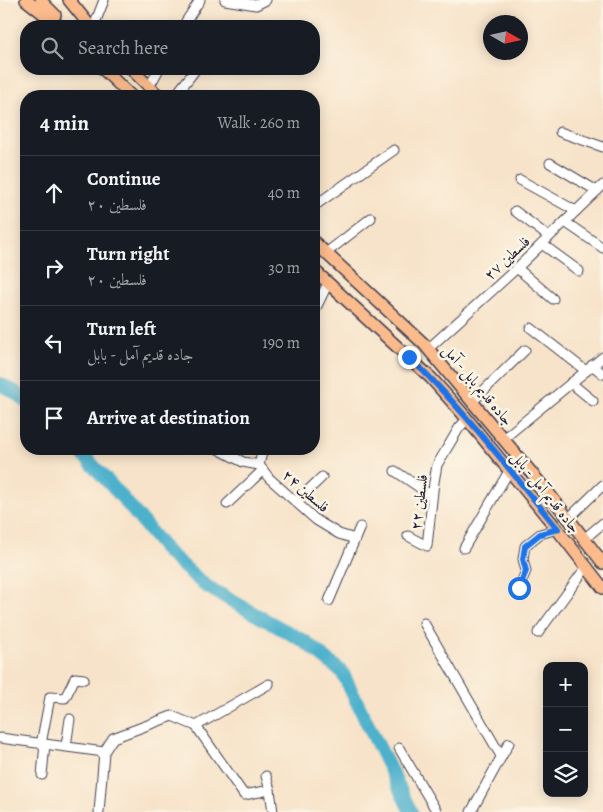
<!DOCTYPE html>
<html lang="en">
<head>
<meta charset="utf-8">
<style>
  body { margin:0; font-family:Alegreya,Amiri,serif; background:#20242c; color:#f1f3f6 }
  .controls { position:absolute; right:15px; bottom:15px; display:grid; overflow:hidden; border-radius:10px; box-shadow:0 2px 12px #0003 }
  .controls button { width:45px; height:45px; display:grid; place-items:center; padding:0; border:0; border-bottom:1px solid #363941; background:#171b24; color:#f1f3f6; font:25px sans-serif }
  .compass { position:absolute; left:483px; top:15px; width:45px; height:45px; border-radius:50%; background:#171b24; box-shadow:0 2px 12px #0003; rotate:99deg }
  .stop { position:absolute; width:15px; height:15px; margin:-11px; border:4px solid #1a73e8; border-radius:50%; background:#fff }
  .stop.end { background:#1a73e8; border-color:#fff; box-shadow:0 1px 5px #0008 }
  .list { margin:0; padding:0; list-style:none }
  h2 { display:flex; justify-content:space-between; align-items:center; height:65px; margin:0; padding:0 20px; font-size:21px }
  h2 small { font-size:16px; font-weight:400; color:#9ea1a6 }
  .list li { display:grid; grid-template-columns:32px 1fr auto; gap:15px; align-items:center; box-sizing:border-box; height:75px; padding:0 20px; border-top:1px solid #363941 }
  .list b { display:block; font-size:19px; white-space:nowrap }
  .list p { margin:0; font-size:16px; white-space:nowrap; color:#9ea1a6 }
  .list em { font-size:16px; font-style:normal; color:#9ea1a6 }
  .icon { flex:none; width:28px; height:28px; fill:none; stroke:currentColor; stroke-width:2; stroke-linecap:round; stroke-linejoin:round }
  .map { position:relative; flex:none; width:603px; height:812px; overflow:hidden }
  .search { position:absolute; background:#171b24; box-shadow:0 2px 12px #0003; left:20px; top:20px; width:300px; height:55px; display:flex; align-items:center; gap:12px; box-sizing:border-box; padding:0 18px; border-radius:20px; color:#9ea1a6; font-size:19px }
  .panel { position:absolute; background:#171b24; box-shadow:0 2px 12px #0003; left:20px; top:90px; width:300px; height:365px; border-radius:20px }
  .map>svg:first-child { display:block }
  .lines { fill:none; stroke-linecap:round; stroke-linejoin:round }
  .river { stroke:#4db1cc; stroke-width:14 }
  .minor-casing { stroke:#423f50; stroke-width:11 }
  .major-casing { stroke:#423f50; stroke-width:14 }
  .minor { stroke:#fff; stroke-width:9 }
  .major { stroke:#fbbb8c; stroke-width:11 }
  .route { stroke:#1a73e8; stroke-width:6 }
  .labels { text-anchor:middle; dominant-baseline:central; stroke-width:5; stroke-linejoin:round; paint-order:stroke }
  .street-label { font-size:15px; fill:#22223b; stroke:#fcf5e5 }
</style>
</head>
<body>
<div class="map">
<svg width="603" height="812" viewBox="0 0 603 812">
  <rect width="100%" height="100%" fill="#fcf5e5"/>
  <filter id="ink" filterUnits="userSpaceOnUse"><feTurbulence type="fractalNoise" baseFrequency=".02" numOctaves="2"/><feDisplacementMap in="SourceGraphic" scale="10" xChannelSelector="R" yChannelSelector="G"/><feConvolveMatrix kernelMatrix="1 2 1 2 8 2 1 2 1" color-interpolation-filters="sRGB"/></filter>
  <filter id="wash" filterUnits="userSpaceOnUse"><feTurbulence type="fractalNoise" baseFrequency=".0096" numOctaves="4" result="noise"/><feDisplacementMap in="SourceGraphic" scale="20" xChannelSelector="R" yChannelSelector="G"/><feGaussianBlur stdDeviation="1.12" result="paint"/><feColorMatrix in="noise" values="0 0 0 0 0 0 0 0 0 0 0 0 0 0 0 0 0 1.4 0 .05"/><feComposite in="paint" operator="in"/></filter>
  <g filter="url(#wash)">
    <rect width="100%" height="100%" fill="#f7e3c9"/>
    <g class="lines">
      <g class="river">
        <polyline points="0,384 15,392 26,401"/>
        <polyline points="78,449 122,497 168,553 206,586 253,613 304,641 342,672 411,812"/>
      </g>
    </g>
  </g>
  <g filter="url(#ink)">
    <g class="lines">
      <defs>
        <g id="minor">
          <polyline points="225,0 256,5 266,0"/>
          <polyline points="94,26 104,0"/>
          <polyline points="183,26 200,0"/>
          <polyline points="149,87 159,69"/>
          <polyline points="175,96 196,69"/>
          <polyline points="560,132 603,147"/>
          <polyline points="550,163 597,191"/>
          <polyline points="520,180 576,211"/>
          <polyline points="314,206 394,150"/>
          <polyline points="515,211 549,237"/>
          <polyline points="565,222 603,248"/>
          <polyline points="542,244 579,271"/>
          <polyline points="326,253 371,218"/>
          <polyline points="517,268 553,299"/>
          <polyline points="314,312 328,283"/>
          <polyline points="531,328 586,371"/>
          <polyline points="428,349 517,268 603,185"/>
          <polyline points="592,365 603,374"/>
          <polyline points="571,383 593,401"/>
          <polyline points="472,402 525,350"/>
          <polyline points="503,439 603,357"/>
          <polyline points="218,449 243,462 259,465"/>
          <polyline points="263,449 259,465 269,478 316,520 339,534 355,539"/>
          <polyline points="395,471 432,496"/>
          <polyline points="296,502 322,477"/>
          <polyline points="227,504 263,470"/>
          <polyline points="568,519 603,485"/>
          <polyline points="408,536 427,546 434,482 437,465 459,428 467,419"/>
          <polyline points="584,539 603,523"/>
          <polyline points="464,548 509,471"/>
          <polyline points="519,588 526,571 523,559 525,546 540,534 557,529"/>
          <polyline points="329,601 360,527"/>
          <polyline points="424,623 501,756"/>
          <polyline points="538,633 587,566"/>
          <polyline points="196,726 244,795 270,790 273,812"/>
          <polyline points="0,738 104,752 99,812"/>
          <polyline points="41,744 50,697 65,698 75,678 84,679"/>
          <polyline points="66,746 70,719"/>
          <polyline points="399,748 437,812"/>
          <polyline points="104,752 113,738 172,716 196,726 269,684"/>
          <polyline points="42,775 45,744"/>
          <polyline points="266,776 270,790"/>
          <polyline points="471,812 509,743"/>
        </g>
        <g id="major">
          <polyline points="26,0 59,26"/>
          <polyline points="41,0 43,3 55,15"/>
          <polyline points="69,0 90,26"/>
          <polyline points="103,69 131,96"/>
          <polyline points="131,69 159,96"/>
          <polyline points="314,242 424,344 550,495 603,563"/>
          <polyline points="314,270 431,378 463,414 557,529 603,588"/>
        </g>
      </defs>
      <use href="#minor" class="minor-casing"/>
      <use href="#major" class="major-casing"/>
      <use href="#minor" class="minor"/>
      <use href="#major" class="major"/>
    </g>
  </g>
  <g class="lines" filter="url(#ink)">
    <path class="route" d="M409 357C464 409 510 471 558 529L540 534 525 546 523 559 526 571 519 588"/>
  </g>
  <g class="labels">
    <g class="street-label">
      <text transform="translate(507 258) rotate(-43)">فلسطین ۲۷</text>
      <text transform="translate(478 385) rotate(50)">جاده قدیم بابل - آمل</text>
      <text transform="translate(306 491) rotate(41)">فلسطین ۲۴</text>
      <text transform="translate(546 492) rotate(51)">جاده قدیم آمل - بابل</text>
      <text transform="translate(419 502) rotate(-83)">فلسطین ۲۲</text>
    </g>
  </g>
</svg>
<div class="controls">
<button>+</button>
<button>−</button>
<button><svg class="icon" aria-label="layers" viewBox="0 0 24 24"><path d="M12 4l9 5-9 5-9-5zM3 14l9 5 9-5"/></svg></button>
</div>
<svg class="compass" viewBox="-18 -18 36 36"><path d="M0-13l5 13h-10z" fill="#e53935"/><path d="M0 13l5-13h-10z" fill="#9ea1a6"/></svg>
<div class="stop" style="left:519px;top:588px"></div>
<div class="stop end" style="left:409px;top:357px"></div>
<div class="search"><svg class="icon" aria-label="search" viewBox="0 0 24 24"><circle cx="10" cy="10" r="6"/><path d="M15 15l6 6"/></svg>Search here</div>
<section class="panel">
<h2>4 min<small>Walk · 260 m</small></h2>
<ul class="list">
<li><svg class="icon" aria-label="ahead" viewBox="0 0 24 24"><path d="M12 20V5M6 11l6-6 6 6"/></svg><div><b>Continue</b><p>فلسطین ۲۰</p></div><em>40 m</em></li>
<li><svg class="icon" aria-label="right" viewBox="0 0 24 24"><path d="M7 20v-9h11M14 6l5 5-5 5"/></svg><div><b>Turn right</b><p>فلسطین ۲۰</p></div><em>30 m</em></li>
<li><svg class="icon" aria-label="left" viewBox="0 0 24 24"><path d="M17 20v-9H6M10 6l-5 5 5 5"/></svg><div><b>Turn left</b><p>جاده قدیم آمل - بابل</p></div><em>190 m</em></li>
<li><svg class="icon" aria-label="arrive" viewBox="0 0 24 24"><path d="M6 21V4h12l-3 4 3 4H6"/></svg><div><b>Arrive at destination</b></div></li>
</ul>
</section>
</div>
</body>
</html>
